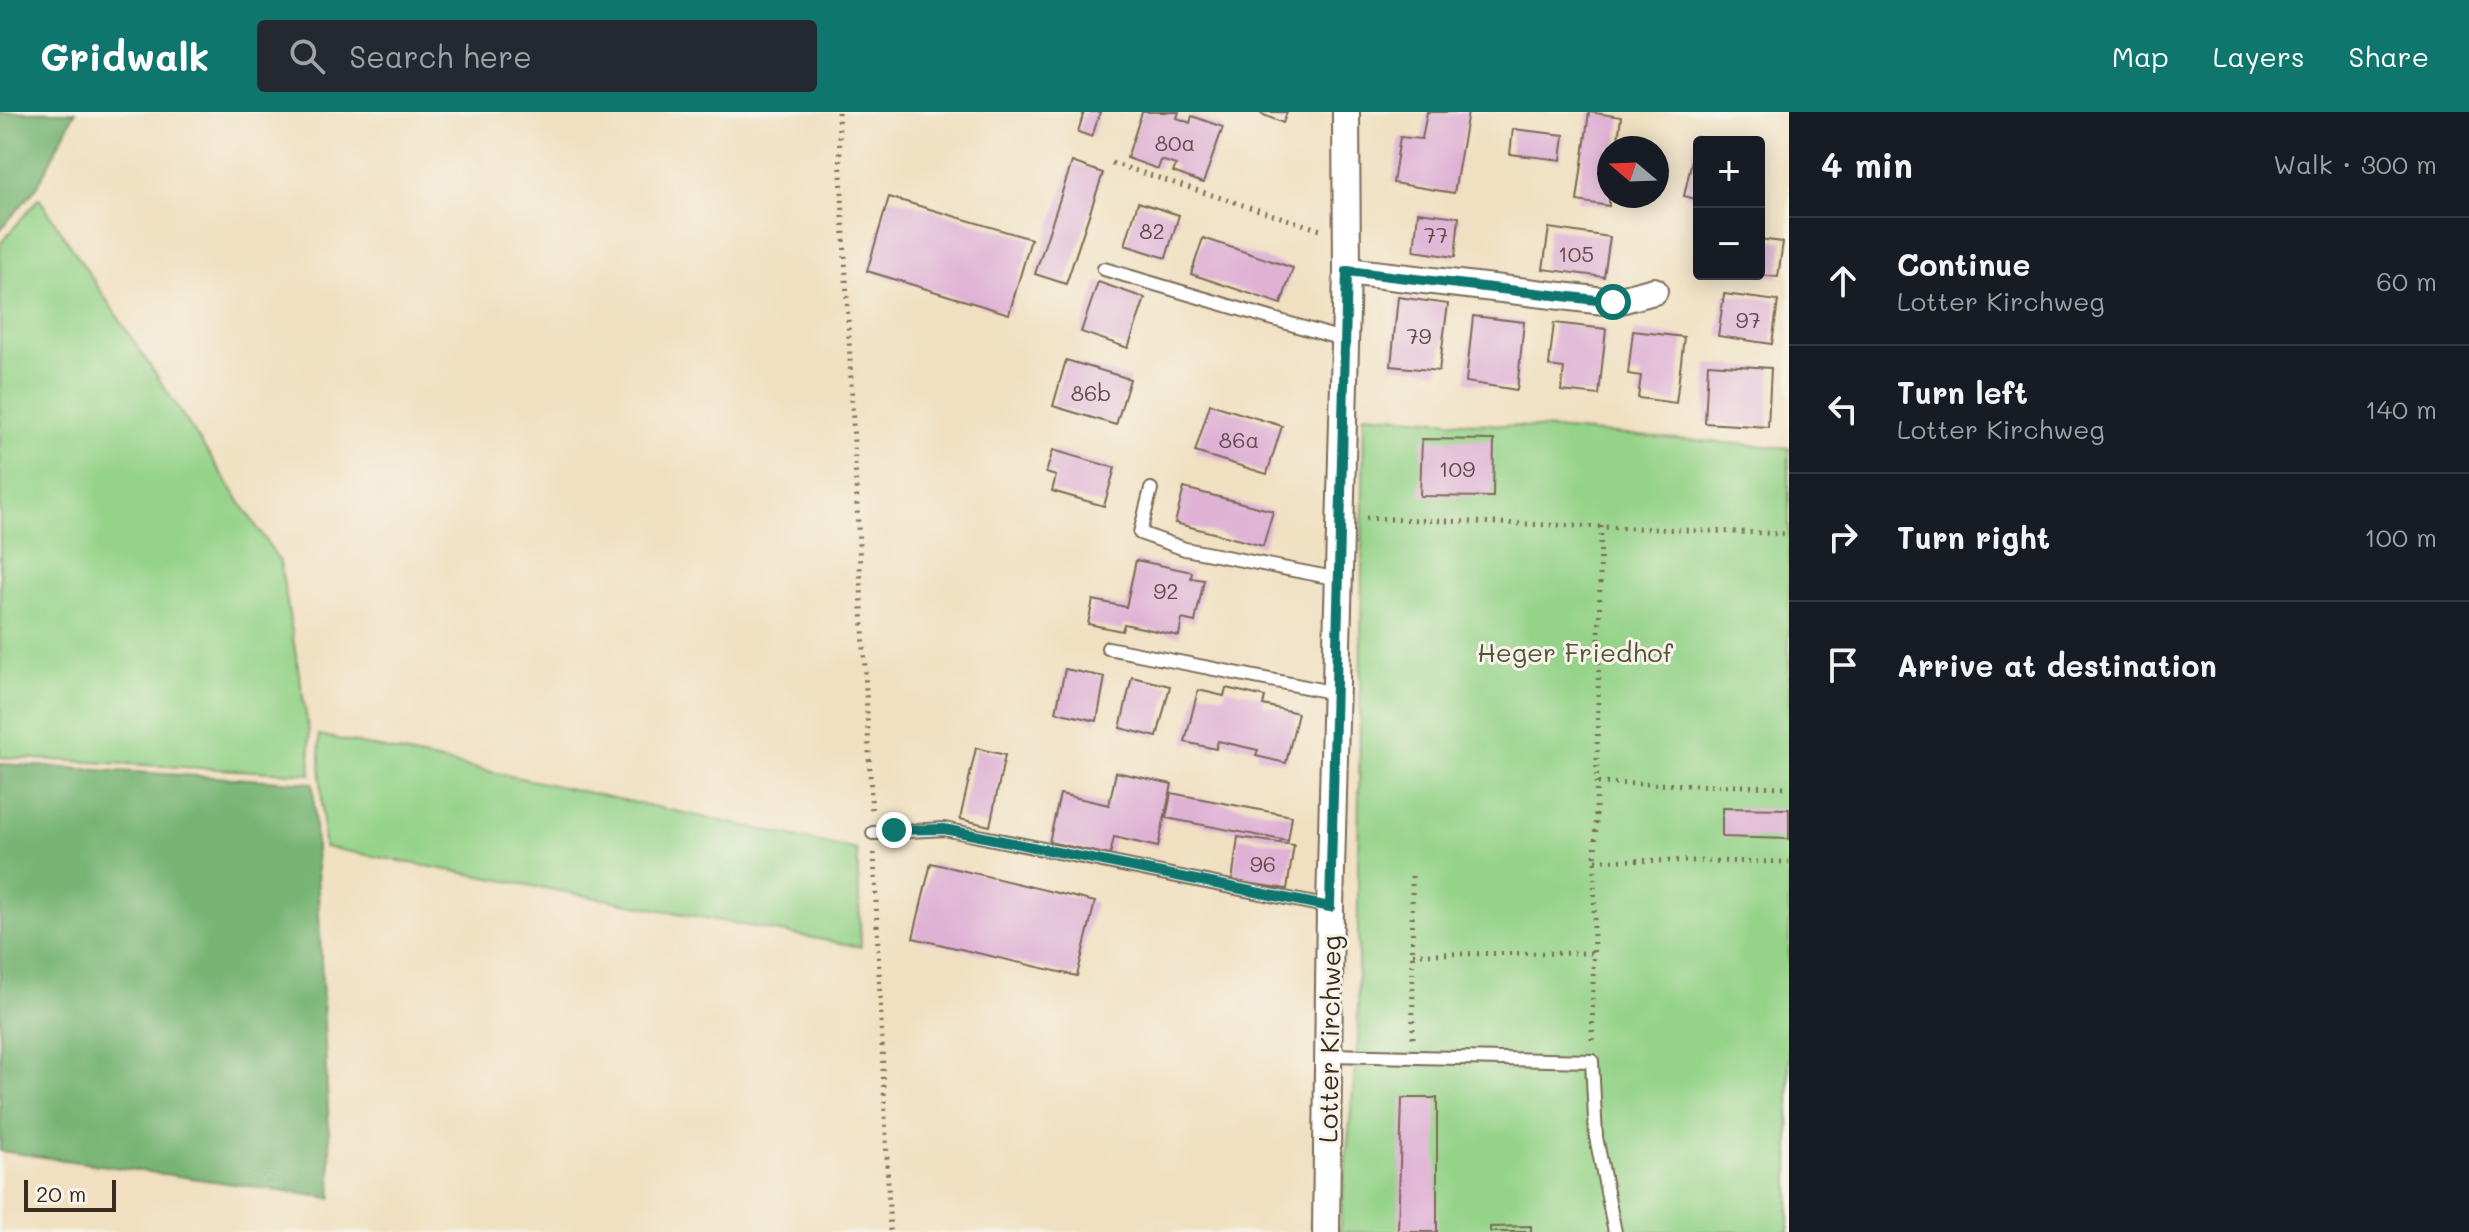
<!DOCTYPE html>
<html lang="en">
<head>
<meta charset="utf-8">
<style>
  body { margin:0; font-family:Mali,sans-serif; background:#242831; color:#f1f3f6 }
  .controls { position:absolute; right:24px; top:24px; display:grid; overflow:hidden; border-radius:8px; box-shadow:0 4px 20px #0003 }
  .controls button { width:72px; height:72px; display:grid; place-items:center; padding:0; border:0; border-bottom:2px solid #363941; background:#171b24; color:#f1f3f6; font:40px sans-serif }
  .compass { position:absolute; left:1597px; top:24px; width:72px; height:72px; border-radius:50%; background:#171b24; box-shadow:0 4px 20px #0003; rotate:289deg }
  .scale { position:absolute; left:24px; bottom:20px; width:92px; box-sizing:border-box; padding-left:8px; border:4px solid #3b2a1e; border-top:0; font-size:22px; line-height:28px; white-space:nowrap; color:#3b2a1e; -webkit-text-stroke:6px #f7f3e8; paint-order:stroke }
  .stop { position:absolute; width:24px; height:24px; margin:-18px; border:6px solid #0f766e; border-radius:50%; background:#fff }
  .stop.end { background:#0f766e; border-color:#fff; box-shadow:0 2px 8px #0008 }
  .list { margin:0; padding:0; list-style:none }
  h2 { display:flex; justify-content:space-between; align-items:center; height:104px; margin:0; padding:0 32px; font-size:34px }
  h2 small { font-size:26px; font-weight:400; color:#9ea1a6 }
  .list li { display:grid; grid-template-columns:52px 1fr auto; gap:24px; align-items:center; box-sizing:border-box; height:128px; padding:0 32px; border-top:2px solid #363941 }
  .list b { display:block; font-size:30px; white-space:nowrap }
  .list p { margin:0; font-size:26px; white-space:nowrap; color:#9ea1a6 }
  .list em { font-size:26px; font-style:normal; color:#9ea1a6 }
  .icon { flex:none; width:44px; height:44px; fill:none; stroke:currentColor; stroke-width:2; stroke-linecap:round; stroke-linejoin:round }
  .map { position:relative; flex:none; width:1789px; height:1120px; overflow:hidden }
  header { display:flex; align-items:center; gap:48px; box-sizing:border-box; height:112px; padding:0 40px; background:#0f766e; color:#fff }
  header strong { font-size:38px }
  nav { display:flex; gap:44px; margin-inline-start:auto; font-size:28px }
  .search { width:560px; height:72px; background:#242831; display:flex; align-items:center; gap:20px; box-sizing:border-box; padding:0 28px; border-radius:8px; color:#9ea1a6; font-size:30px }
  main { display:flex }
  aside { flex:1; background:#171b24 }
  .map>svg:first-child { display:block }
  .green { fill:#95d389; stroke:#687e54; stroke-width:2 }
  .forest { fill:#78b575; stroke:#5a704a; stroke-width:2 }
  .building { fill:#dfb2d5 }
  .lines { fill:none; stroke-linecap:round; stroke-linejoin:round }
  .lane-casing { stroke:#7a6a57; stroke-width:16 }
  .street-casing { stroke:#7a6a57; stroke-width:30 }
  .path { stroke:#7a6a57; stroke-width:5; stroke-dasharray:2 6; stroke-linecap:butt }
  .lane { stroke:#fff; stroke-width:12 }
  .street { stroke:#fff; stroke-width:26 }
  .route { stroke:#0f766e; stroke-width:10 }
  .labels { text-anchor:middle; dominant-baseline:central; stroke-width:6; stroke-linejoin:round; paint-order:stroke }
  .number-label { font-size:22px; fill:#644c4c }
  .park-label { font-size:26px; fill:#525439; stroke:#f7f3e8 }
  .street-label { font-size:26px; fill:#3b2a1e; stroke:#f7f3e8 }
</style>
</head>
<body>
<header>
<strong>Gridwalk</strong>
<div class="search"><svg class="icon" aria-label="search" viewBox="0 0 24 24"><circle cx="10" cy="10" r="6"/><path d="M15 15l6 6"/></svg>Search here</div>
<nav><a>Map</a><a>Layers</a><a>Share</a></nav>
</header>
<main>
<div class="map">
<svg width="1789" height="1120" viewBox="0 0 1789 1120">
  <rect width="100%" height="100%" fill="#f7f3e8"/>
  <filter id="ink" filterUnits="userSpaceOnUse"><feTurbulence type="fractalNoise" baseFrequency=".0125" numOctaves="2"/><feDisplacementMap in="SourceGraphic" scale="16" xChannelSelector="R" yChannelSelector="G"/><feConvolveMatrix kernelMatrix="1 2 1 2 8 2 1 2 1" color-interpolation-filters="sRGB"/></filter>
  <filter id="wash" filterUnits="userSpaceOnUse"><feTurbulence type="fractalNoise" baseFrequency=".006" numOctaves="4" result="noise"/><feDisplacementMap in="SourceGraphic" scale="32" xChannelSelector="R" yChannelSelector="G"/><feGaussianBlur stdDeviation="1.8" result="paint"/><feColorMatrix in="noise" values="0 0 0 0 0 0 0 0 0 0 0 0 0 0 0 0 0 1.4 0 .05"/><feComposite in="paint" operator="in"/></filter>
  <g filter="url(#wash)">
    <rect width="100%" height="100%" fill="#f0e0c1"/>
    <g class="green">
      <polygon points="39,86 280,450 309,620 311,662 0,645 0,132"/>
      <polygon points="1364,302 1789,336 1789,1120 1339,1120 1358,929 1358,761"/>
      <polygon points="319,623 857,738 861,835 324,735"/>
    </g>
    <g class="forest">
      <polygon points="0,0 75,0 37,75 0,118"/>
      <polygon points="0,652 313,671 332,1086 0,1039"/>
    </g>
    <g id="blocks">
      <g class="building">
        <polygon points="1084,0 1100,0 1092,25 1078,20"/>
        <polygon points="1142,0 1179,0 1177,6 1190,11 1192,4 1223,15 1203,71 1173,60 1176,53 1161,48 1158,57 1127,46"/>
        <polygon points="1262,0 1287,0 1283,11 1261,2"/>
        <polygon points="1427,0 1468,0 1454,81 1393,71 1400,25 1422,27"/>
        <polygon points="1589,0 1621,5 1617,36 1609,36 1609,94 1577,89"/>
        <polygon points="1513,17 1564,23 1561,48 1510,42"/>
        <polygon points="1697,25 1714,29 1699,30 1699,88 1684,84"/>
        <polygon points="1072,50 1103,61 1066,172 1035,162"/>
        <polygon points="889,85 1031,127 1009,202 867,159"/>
        <polygon points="1138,90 1179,103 1166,146 1125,133"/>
        <polygon points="1418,100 1459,105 1455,145 1414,139"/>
        <polygon points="1549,116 1610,125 1604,165 1543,157"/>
        <polygon points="1203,126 1293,156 1281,192 1191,162"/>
        <polygon points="1759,127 1783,130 1778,165 1759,163"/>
        <polygon points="1098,170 1145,186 1128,236 1081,220"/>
        <polygon points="1724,182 1778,189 1772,232 1718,224"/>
        <polygon points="1398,185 1448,192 1439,259 1391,254"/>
        <polygon points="1473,204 1524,210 1517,278 1466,270"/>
        <polygon points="1554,211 1606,217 1599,283 1561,279 1564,256 1549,254"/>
        <polygon points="1633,219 1684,225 1676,291 1638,286 1641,264 1628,262"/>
        <polygon points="1066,248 1130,267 1116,313 1053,294"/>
        <polygon points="1708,252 1771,256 1768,315 1705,311"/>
        <polygon points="1210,292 1282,314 1267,362 1195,340"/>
        <polygon points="1422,327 1494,328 1493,385 1420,384"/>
        <polygon points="1053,338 1115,356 1104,394 1052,379 1056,364 1046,361"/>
        <polygon points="1184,376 1273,399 1263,434 1175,411"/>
        <polygon points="1136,448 1192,460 1191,466 1204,468 1195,510 1182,507 1179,524 1124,512 1122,519 1088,512 1093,488 1126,495"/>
        <polygon points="1065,557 1105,565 1097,609 1056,600"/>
        <polygon points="1132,565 1170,574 1157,625 1120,616"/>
        <polygon points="1226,576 1265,585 1263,593 1298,601 1286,651 1256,644 1258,638 1218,629 1216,637 1185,630 1198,578 1224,584"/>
        <polygon points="976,636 1005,643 990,714 960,707"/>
        <polygon points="1116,660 1172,672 1158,735 1114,725 1110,743 1049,730 1060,682 1109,693"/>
        <polygon points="1171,681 1292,704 1288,729 1166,706"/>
        <polygon points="1722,696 1789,697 1789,727 1722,725"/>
        <polygon points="1238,725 1294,733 1287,777 1232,769"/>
        <polygon points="931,751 1095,790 1077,864 913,826"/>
        <polygon points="1402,986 1437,986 1437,1120 1398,1120"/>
        <polygon points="1531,1114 1531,1120 1490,1120 1490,1115"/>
      </g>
    </g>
  </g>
  <g filter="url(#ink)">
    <use href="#blocks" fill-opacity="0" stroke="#7a6a57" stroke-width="2"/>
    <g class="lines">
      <defs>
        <g id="lane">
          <polyline points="1104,157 1345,228"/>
          <polyline points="1151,377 1140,421 1185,437 1339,467"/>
          <polyline points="1108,536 1336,581"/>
          <polyline points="873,721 944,717 1330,795"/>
          <polyline points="1329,943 1592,949 1596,1025 1615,1120"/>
        </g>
        <g id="street">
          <polyline points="1347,159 1613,190 1654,179"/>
          <polyline points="1326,1120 1330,795 1347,159 1346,0"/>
        </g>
      </defs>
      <use href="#lane" class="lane-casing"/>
      <use href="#street" class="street-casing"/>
      <g class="path">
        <polyline points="838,0 872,703"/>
        <polyline points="1112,51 1321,118"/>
        <polyline points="1366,406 1789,422"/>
        <polyline points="1598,671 1789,675"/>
        <polyline points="874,741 890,1120"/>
        <polyline points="1596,748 1789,750"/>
        <polyline points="1412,764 1413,927"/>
        <polyline points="1413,842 1594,841"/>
        <polyline points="1592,928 1601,414"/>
      </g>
      <use href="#lane" class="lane"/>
      <use href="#street" class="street"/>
    </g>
  </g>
  <g class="lines" filter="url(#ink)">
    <polyline class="route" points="894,718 944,717 1330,795 1347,159 1613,190"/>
  </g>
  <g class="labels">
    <g class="number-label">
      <text x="1175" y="30">80a</text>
      <text x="1152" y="118">82</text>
      <text x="1436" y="122">77</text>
      <text x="1576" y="141">105</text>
      <text x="1748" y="207">97</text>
      <text x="1419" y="223">79</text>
      <text x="1091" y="280">86b</text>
      <text x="1239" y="327">86a</text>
      <text x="1457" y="356">109</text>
      <text x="1166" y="478">92</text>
      <text x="1263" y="751">96</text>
    </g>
    <g class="park-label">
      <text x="1575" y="540">Heger Friedhof</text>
    </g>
    <g class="street-label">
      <text transform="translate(1329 927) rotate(-89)">Lotter Kirchweg</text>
    </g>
  </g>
</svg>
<div class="controls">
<button>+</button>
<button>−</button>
</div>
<svg class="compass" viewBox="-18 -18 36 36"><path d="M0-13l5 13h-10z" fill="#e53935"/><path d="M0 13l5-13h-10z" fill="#9ea1a6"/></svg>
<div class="scale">20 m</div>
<div class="stop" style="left:1613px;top:190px"></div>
<div class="stop end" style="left:894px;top:718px"></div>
</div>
<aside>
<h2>4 min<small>Walk · 300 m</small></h2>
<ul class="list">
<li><svg class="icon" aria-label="ahead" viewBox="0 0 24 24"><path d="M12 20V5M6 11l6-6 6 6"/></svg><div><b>Continue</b><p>Lotter Kirchweg</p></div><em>60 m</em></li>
<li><svg class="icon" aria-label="left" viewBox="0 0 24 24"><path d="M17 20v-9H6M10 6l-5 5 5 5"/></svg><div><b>Turn left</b><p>Lotter Kirchweg</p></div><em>140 m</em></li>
<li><svg class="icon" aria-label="right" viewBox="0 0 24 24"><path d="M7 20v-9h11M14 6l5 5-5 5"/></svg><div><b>Turn right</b></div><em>100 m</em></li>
<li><svg class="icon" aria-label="arrive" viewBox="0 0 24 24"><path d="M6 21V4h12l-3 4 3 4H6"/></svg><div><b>Arrive at destination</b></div></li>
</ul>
</aside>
</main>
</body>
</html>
